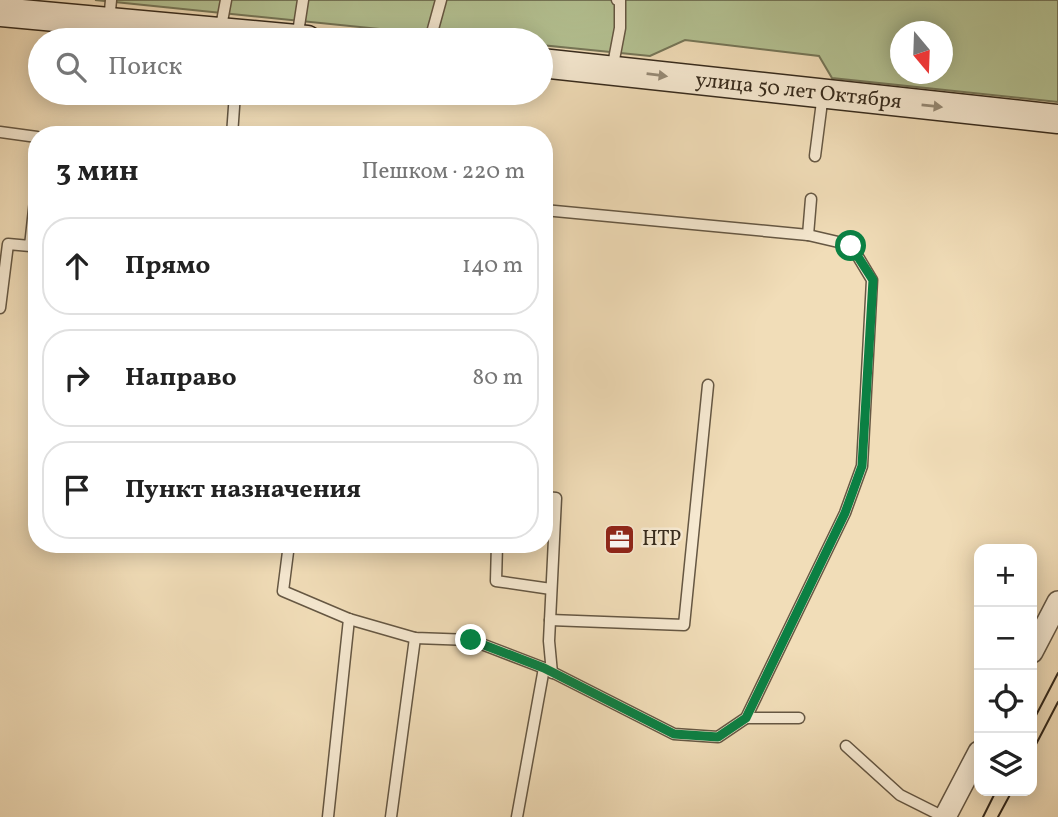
<!DOCTYPE html>
<html lang="ru">
<head>
<meta charset="utf-8">
<style>
  body { margin:0; font-family:Vollkorn,serif; background:#f6f6f6; color:#222 }
  .controls { position:absolute; right:21px; bottom:21px; display:grid; overflow:hidden; border-radius:14px; box-shadow:0 4px 18px #0003 }
  .controls button { width:63px; height:63px; display:grid; place-items:center; padding:0; border:0; border-bottom:2px solid #e0e0e0; background:#fff; color:#222; font:35px sans-serif }
  .compass { position:absolute; left:890px; top:21px; width:63px; height:63px; border-radius:50%; background:#fff; box-shadow:0 4px 18px #0003; rotate:161deg }
  .stop { position:absolute; width:21px; height:21px; margin:-16px; border:5px solid #0b8043; border-radius:50%; background:#fff }
  .stop.end { background:#0b8043; border-color:#fff; box-shadow:0 2px 7px #0008 }
  .list { margin:0; padding:0; list-style:none }
  h2 { display:flex; justify-content:space-between; align-items:center; height:91px; margin:0; padding:0 28px; font-size:30px }
  h2 small { font-size:23px; font-weight:400; color:#767676 }
  .list li { display:grid; grid-template-columns:46px 1fr auto; gap:21px; align-items:center; box-sizing:border-box; height:98px; margin:0 14px 14px; padding:0 14px; border:2px solid #e0e0e0; border-radius:28px }
  .list b { display:block; font-size:26px; white-space:nowrap }
  .list em { font-size:23px; font-style:normal; color:#767676 }
  .icon { flex:none; width:38px; height:38px; fill:none; stroke:currentColor; stroke-width:2; stroke-linecap:round; stroke-linejoin:round }
  .map { position:relative; flex:none; width:1058px; height:817px; overflow:hidden }
  .search { position:absolute; background:#fff; box-shadow:0 4px 18px #0003; left:28px; top:28px; width:525px; height:77px; display:flex; align-items:center; gap:18px; box-sizing:border-box; padding:0 24px; border-radius:38px; color:#767676; font-size:26px }
  .panel { position:absolute; background:#fff; box-shadow:0 4px 18px #0003; left:28px; top:126px; width:525px; height:427px; border-radius:28px }
  .map>svg:first-child { display:block }
  .green { fill:#b4c293; stroke:#757658; stroke-width:2; fill-rule:evenodd }
  .lines { fill:none; stroke-linecap:round; stroke-linejoin:round }
  .lane-casing { stroke:#655743; stroke-width:13 }
  .street-casing { stroke:#655743; stroke-width:24 }
  .secondary-casing { stroke:#362a1c; stroke-width:31 }
  .lane { stroke:#f6e9d1; stroke-width:10 }
  .street { stroke:#f6e9d1; stroke-width:21 }
  .secondary { stroke:#f6e9d1; stroke-width:28 }
  .tram { stroke:#362a1c; stroke-width:2 }
  .oneway { fill:#968a76 }
  .route { stroke:#0b8043; stroke-width:9 }
  .labels { text-anchor:middle; dominant-baseline:central; stroke-width:5; stroke-linejoin:round; paint-order:stroke }
  .street-label { font-size:21px; fill:#362a1c; stroke:#f6e9d1 }
  .poi-label { font-size:21px; fill:#362a1c; stroke:#f6e9d1; text-anchor:start }
</style>
</head>
<body>
<div class="map">
<svg width="1058" height="817" viewBox="0 0 1058 817">
  <rect width="100%" height="100%" fill="#f1ddb8"/>
  <filter id="stains"><feTurbulence type="fractalNoise" baseFrequency=".00286" numOctaves="4"/><feColorMatrix values="0 0 0 0 .2 0 0 0 0 .09 0 0 0 0 .02 0 0 0 .5 -.17"/></filter>
  <radialGradient id="worn" r=".72"><stop offset=".6" stop-color="#630" stop-opacity="0"/><stop offset="1" stop-color="#630" stop-opacity=".3"/></radialGradient>
  <path class="green" d="M95 0H1058V102L832 78 819 56 685 40 650 56 541 45V40H488ZM900 32H942V74H900Z"/>
  <g class="lines">
    <defs>
      <g id="lane">
        <polyline points="109,22 111,0"/>
        <polyline points="220,32 226,0"/>
        <polyline points="297,39 303,0"/>
        <polyline points="430,40 441,0"/>
        <polyline points="612,70 620,28 620,0 617,0"/>
        <polyline points="0,132 37,137"/>
        <polyline points="232,135 235,93"/>
        <polyline points="815,156 823,94"/>
        <polyline points="808,235 811,199"/>
        <polyline points="0,308 8,244 30,246 37,182"/>
        <polyline points="544,497 556,498 549,641 552,673"/>
        <polyline points="289,544 283,591 349,619 415,638 471,640 544,668 674,734 718,737 746,718 845,513 862,466 872,280 851,245 808,235 544,210"/>
        <polyline points="497,544 496,581 551,589"/>
        <polyline points="550,620 684,625 708,385"/>
        <polyline points="746,718 799,718"/>
        <polyline points="846,746 900,795 944,817"/>
        <polyline points="328,817 349,619"/>
        <polyline points="391,817 415,638"/>
        <polyline points="517,817 544,668"/>
      </g>
      <g id="street">
        <polyline points="1032,652 1058,602"/>
        <polyline points="945,817 979,752"/>
      </g>
      <g id="secondary">
        <polyline points="0,12 307,40"/>
        <path id="s1" d="M541 63 1058 119"/>
      </g>
    </defs>
    <use href="#lane" class="lane-casing"/>
    <use href="#street" class="street-casing"/>
    <use href="#secondary" class="secondary-casing"/>
    <use href="#lane" class="lane"/>
    <use href="#street" class="street"/>
    <use href="#secondary" class="secondary"/>
    <g class="tram">
      <polyline points="1032,723 1058,673"/>
      <polyline points="1032,752 1058,702"/>
      <polyline points="983,817 996,791"/>
      <polyline points="998,817 1012,791"/>
    </g>
  </g>
  <defs><path id="oneway-solid" d="M-6-.8H1V-3.2L6.5 0L1 3.2V.8H-6Z" transform="scale(1.75)"/></defs>
  <g class="oneway">
    <use href="#oneway-solid" transform="translate(657 75) rotate(7)"/>
    <use href="#oneway-solid" transform="translate(932 106) rotate(6)"/>
  </g>
  <g class="lines">
    <polyline class="route" points="471,640 544,668 674,734 718,737 746,718 845,513 862,466 873,280 851,246"/>
  </g>
  <defs>
    <symbol id="office-square" viewBox="-11 -11 22 22"><rect x="-9" y="-9" width="18" height="18" rx="4" fill="#8f2418" stroke="#f6e9d1"/><path d="M-6-3h4V-5.5h4V-3h4V5H-6ZM-1-4.5V-3h2v-1.5ZM-6 0V1H6V0Z" fill="#fff"/></symbol>
  </defs>
  <g fill-rule="evenodd">
    <use href="#office-square" x="602" y="522" width="35" height="35"/>
  </g>
  <g class="labels">
    <g class="street-label">
      <text stroke="none"><textPath href="#s1" startOffset="259">улица 50 лет Октября</textPath></text>
    </g>
    <g class="poi-label">
      <text x="642" y="539">НТР</text>
    </g>
  </g>
  <rect width="100%" height="100%" filter="url(#stains)"/>
  <rect width="100%" height="100%" fill="url(#worn)"/>
</svg>
<div class="controls">
<button>+</button>
<button>−</button>
<button><svg class="icon" aria-label="locate" viewBox="0 0 24 24"><circle cx="12" cy="12" r="6"/><path d="M12 2v4M12 18v4M2 12h4M18 12h4"/></svg></button>
<button><svg class="icon" aria-label="layers" viewBox="0 0 24 24"><path d="M12 4l9 5-9 5-9-5zM3 14l9 5 9-5"/></svg></button>
</div>
<svg class="compass" viewBox="-18 -18 36 36"><path d="M0-13l5 13h-10z" fill="#e53935"/><path d="M0 13l5-13h-10z" fill="#767676"/></svg>
<div class="stop" style="left:851px;top:246px"></div>
<div class="stop end" style="left:471px;top:640px"></div>
<div class="search"><svg class="icon" aria-label="search" viewBox="0 0 24 24"><circle cx="10" cy="10" r="6"/><path d="M15 15l6 6"/></svg>Поиск</div>
<section class="panel">
<h2>3 мин<small>Пешком · 220 m</small></h2>
<ul class="list">
<li><svg class="icon" aria-label="ahead" viewBox="0 0 24 24"><path d="M12 20V5M6 11l6-6 6 6"/></svg><div><b>Прямо</b></div><em>140 m</em></li>
<li><svg class="icon" aria-label="right" viewBox="0 0 24 24"><path d="M7 20v-9h11M14 6l5 5-5 5"/></svg><div><b>Направо</b></div><em>80 m</em></li>
<li><svg class="icon" aria-label="arrive" viewBox="0 0 24 24"><path d="M6 21V4h12l-3 4 3 4H6"/></svg><div><b>Пункт назначения</b></div></li>
</ul>
</section>
</div>
</body>
</html>
